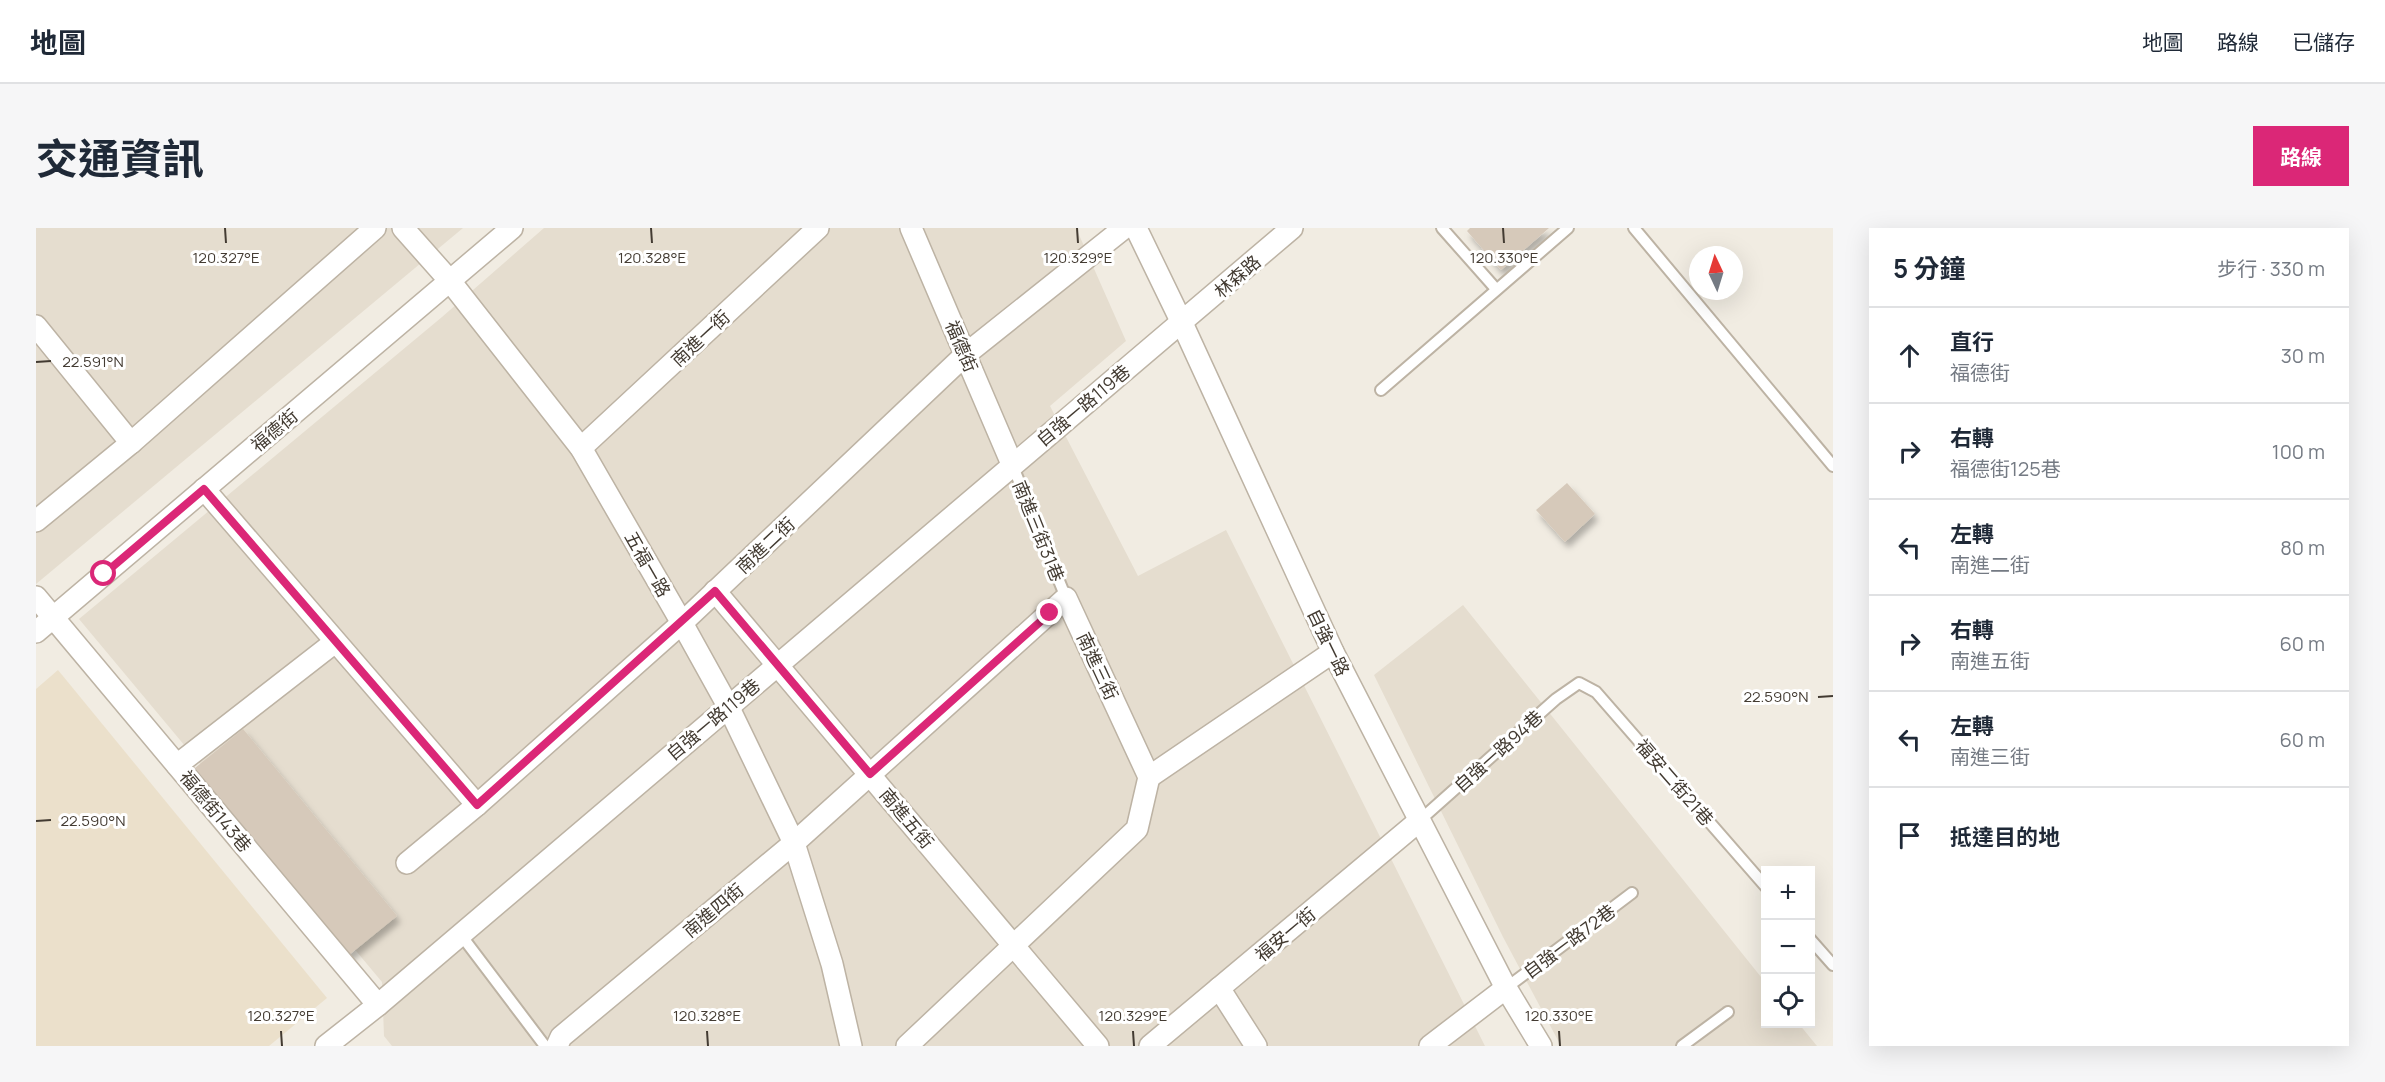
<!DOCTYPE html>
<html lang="zh-TW">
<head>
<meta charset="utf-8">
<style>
  body { margin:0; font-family:Manrope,"Noto Sans TC",sans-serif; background:#f6f6f7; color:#1f2937 }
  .controls { position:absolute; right:18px; bottom:18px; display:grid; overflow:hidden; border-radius:0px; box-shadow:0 6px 24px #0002 }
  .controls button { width:54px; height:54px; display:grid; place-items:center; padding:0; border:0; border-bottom:2px solid #e0e1e3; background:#fff; color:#1f2937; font:30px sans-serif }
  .compass { position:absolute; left:1653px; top:18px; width:54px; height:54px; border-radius:50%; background:#fff; box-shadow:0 6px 24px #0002; rotate:356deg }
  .stop { position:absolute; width:18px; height:18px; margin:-14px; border:4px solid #db2777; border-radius:50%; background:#fff }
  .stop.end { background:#db2777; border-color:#fff; box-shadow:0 2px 6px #0008 }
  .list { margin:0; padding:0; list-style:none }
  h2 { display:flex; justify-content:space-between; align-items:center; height:78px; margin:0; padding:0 24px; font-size:26px }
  h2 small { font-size:20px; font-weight:400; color:#747a83 }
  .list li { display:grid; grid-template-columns:39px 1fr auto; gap:18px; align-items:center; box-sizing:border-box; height:96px; padding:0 24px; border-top:2px solid #e0e1e3 }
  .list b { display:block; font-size:22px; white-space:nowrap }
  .list p { margin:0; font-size:20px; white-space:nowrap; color:#747a83 }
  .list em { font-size:20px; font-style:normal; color:#747a83 }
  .icon { flex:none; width:33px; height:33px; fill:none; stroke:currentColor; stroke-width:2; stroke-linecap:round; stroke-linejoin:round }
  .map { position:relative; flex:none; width:1797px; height:818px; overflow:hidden; border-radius:0px }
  header { display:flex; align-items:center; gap:36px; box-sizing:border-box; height:84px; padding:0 30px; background:#fff; border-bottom:2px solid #e0e1e3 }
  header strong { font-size:28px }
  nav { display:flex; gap:33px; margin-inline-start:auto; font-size:21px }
  .intro { display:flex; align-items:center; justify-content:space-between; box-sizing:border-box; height:144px; padding:0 36px }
  h1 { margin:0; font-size:42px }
  .button { padding:15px 27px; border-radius:0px; background:#db2777; color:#fff; font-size:21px; font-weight:700 }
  main { display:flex; gap:36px; padding:0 36px }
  aside { flex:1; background:#fff; border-radius:0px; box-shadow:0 6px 24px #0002 }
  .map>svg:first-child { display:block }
  .residential { fill:#e5ddcf }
  .education { fill:#ebe0cb }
  .building { fill:#d6c9ba; filter:url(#shadow) }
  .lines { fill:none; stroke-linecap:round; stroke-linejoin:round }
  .lane-casing { stroke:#bdb3a4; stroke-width:14 }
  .street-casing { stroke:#bdb3a4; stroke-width:24 }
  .lane { stroke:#fff; stroke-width:10 }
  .street { stroke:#fff; stroke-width:21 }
  .route { stroke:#db2777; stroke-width:8 }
  .ticks { fill:none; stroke:#433b32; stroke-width:2 }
  .labels { text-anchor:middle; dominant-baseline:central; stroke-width:6; stroke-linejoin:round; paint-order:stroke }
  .street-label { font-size:18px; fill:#433b32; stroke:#fff }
  .ticks-label { font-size:15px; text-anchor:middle; fill:#433b32; stroke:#fff; stroke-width:6; stroke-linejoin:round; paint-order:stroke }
</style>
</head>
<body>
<header>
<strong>地圖</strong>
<nav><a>地圖</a><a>路線</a><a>已儲存</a></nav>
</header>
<div class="intro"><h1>交通資訊</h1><a class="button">路線</a></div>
<main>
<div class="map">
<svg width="1797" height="818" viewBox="0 0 1797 818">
  <defs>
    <filter id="shadow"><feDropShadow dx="3.5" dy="6" stdDeviation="3" flood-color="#0004"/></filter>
  </defs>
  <rect width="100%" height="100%" fill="#f1ece2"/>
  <g class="residential">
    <polygon points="0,0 427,0 0,356"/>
    <polygon points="508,0 1040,0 1090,113 1014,178 1102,348 1190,302 1449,818 356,818 348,808 346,754 43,391 406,89"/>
    <polygon points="1427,377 1729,754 1730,796 1763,796 1781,818 1525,818 1467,709 1338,447"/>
  </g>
  <polygon class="education" points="22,442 291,770 233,818 0,818 0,461"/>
  <g class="building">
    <polygon points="1434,0 1513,0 1465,42 1431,3"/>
    <polygon points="1531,255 1559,286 1529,314 1500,282"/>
    <polygon points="207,501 361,688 308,731 154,544"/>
  </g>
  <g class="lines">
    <defs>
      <g id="lane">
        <polyline points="1406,0 1460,61"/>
        <polyline points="1598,0 1797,238"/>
        <polyline points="1345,162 1532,0"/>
        <polyline points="976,236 1030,370"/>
        <polyline points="1383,593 1520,471 1543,455 1560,464 1730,659"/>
        <polyline points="425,707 509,818"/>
        <polyline points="1774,711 1797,737"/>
        <polyline points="1470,760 1596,665"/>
        <polyline points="1646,818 1692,784"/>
      </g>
      <g id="street">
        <polyline points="367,0 414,53 545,220 646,395 692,478 758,615 796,736 815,818"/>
        <polyline points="875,0 976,236"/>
        <polyline points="1100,0 1146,95 1297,424 1470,760 1505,818"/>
        <polyline points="0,98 95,215"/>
        <polyline points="545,220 782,0"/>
        <polyline points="168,261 441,577"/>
        <polyline points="0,293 95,215 339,0"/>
        <polyline points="679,363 1062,818"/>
        <polyline points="0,369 342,777"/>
        <polyline points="0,404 476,0"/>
        <polyline points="141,537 299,414"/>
        <polyline points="1113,549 1297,424"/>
        <polyline points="371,635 441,577 646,395 930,126 1088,0"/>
        <polyline points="1183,760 1220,818"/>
        <polyline points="290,818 342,777 1256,0"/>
        <polyline points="521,818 525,809 758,615 1030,370 1113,549 1101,601 871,818"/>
        <polyline points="1114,818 1383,593"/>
        <polyline points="1394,818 1470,760"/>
      </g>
    </defs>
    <use href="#lane" class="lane-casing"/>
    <use href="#street" class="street-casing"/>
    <use href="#lane" class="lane"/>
    <use href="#street" class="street"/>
  </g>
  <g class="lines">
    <polyline class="route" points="68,346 168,261 441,577 679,363 834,546 1014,385"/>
  </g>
  <path class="ticks" d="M189 0 190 15M615 0 616 15M1041 0 1042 15M1467 0 1468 15M0 134 15 133M1782 469 1797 468M0 593 15 592M245 803 246 818M671 803 672 818M1097 803 1098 818M1523 803 1524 818"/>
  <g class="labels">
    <g class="street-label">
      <text transform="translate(1201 48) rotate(-41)">林森路</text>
      <text transform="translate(664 110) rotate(-43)">南進一街</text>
      <text transform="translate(926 118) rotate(67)">福德街</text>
      <text transform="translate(1047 177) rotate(-40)">自強一路119巷</text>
      <text transform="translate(238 202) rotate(-40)">福德街</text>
      <text transform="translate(1003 303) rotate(68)">南進三街31巷</text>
      <text transform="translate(729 317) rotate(-43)">南進二街</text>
      <text transform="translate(612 336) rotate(60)">五福一路</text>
      <text transform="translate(1293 414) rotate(64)">自強一路</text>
      <text transform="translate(1062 438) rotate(65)">南進三街</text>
      <text transform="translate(677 491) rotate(-40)">自強一路119巷</text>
      <text transform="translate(1462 523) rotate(-42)">自強一路94巷</text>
      <text transform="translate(1639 554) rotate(49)">福安二街21巷</text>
      <text transform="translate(180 583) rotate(50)">福德街143巷</text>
      <text transform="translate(871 590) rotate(50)">南進五街</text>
      <text transform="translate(677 682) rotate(-40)">南進四街</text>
      <text transform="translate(1249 706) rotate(-40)">福安一街</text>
      <text transform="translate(1533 713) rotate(-37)">自強一路72巷</text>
    </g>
  </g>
  <g class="ticks-label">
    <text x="190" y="35">120.327°E</text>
    <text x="616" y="35">120.328°E</text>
    <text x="1042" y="35">120.329°E</text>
    <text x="1468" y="35">120.330°E</text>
    <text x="57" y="139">22.591°N</text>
    <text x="1740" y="474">22.590°N</text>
    <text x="57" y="598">22.590°N</text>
    <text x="245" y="793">120.327°E</text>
    <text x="671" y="793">120.328°E</text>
    <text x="1097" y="793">120.329°E</text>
    <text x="1523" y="793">120.330°E</text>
  </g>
</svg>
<div class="controls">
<button>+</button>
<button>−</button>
<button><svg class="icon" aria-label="locate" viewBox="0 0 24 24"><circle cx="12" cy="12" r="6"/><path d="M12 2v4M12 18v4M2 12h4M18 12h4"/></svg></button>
</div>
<svg class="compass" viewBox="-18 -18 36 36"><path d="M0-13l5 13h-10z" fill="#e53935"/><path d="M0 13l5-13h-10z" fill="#747a83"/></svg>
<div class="stop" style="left:68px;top:346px"></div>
<div class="stop end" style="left:1014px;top:385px"></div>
</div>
<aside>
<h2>5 分鐘<small>步行 · 330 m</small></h2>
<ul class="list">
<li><svg class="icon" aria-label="ahead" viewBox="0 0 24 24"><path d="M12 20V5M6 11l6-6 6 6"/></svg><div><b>直行</b><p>福德街</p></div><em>30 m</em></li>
<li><svg class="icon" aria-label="right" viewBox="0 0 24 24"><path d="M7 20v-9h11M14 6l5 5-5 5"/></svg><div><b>右轉</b><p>福德街125巷</p></div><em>100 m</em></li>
<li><svg class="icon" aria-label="left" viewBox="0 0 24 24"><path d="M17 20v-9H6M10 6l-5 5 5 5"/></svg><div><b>左轉</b><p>南進二街</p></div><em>80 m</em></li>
<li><svg class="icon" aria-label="right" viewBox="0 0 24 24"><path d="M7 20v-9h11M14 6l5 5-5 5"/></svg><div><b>右轉</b><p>南進五街</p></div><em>60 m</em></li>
<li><svg class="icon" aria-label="left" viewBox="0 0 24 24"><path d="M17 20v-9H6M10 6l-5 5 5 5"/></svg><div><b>左轉</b><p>南進三街</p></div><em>60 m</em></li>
<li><svg class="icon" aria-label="arrive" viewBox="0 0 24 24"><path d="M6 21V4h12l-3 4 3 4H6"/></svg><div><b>抵達目的地</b></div></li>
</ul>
</aside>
</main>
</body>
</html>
